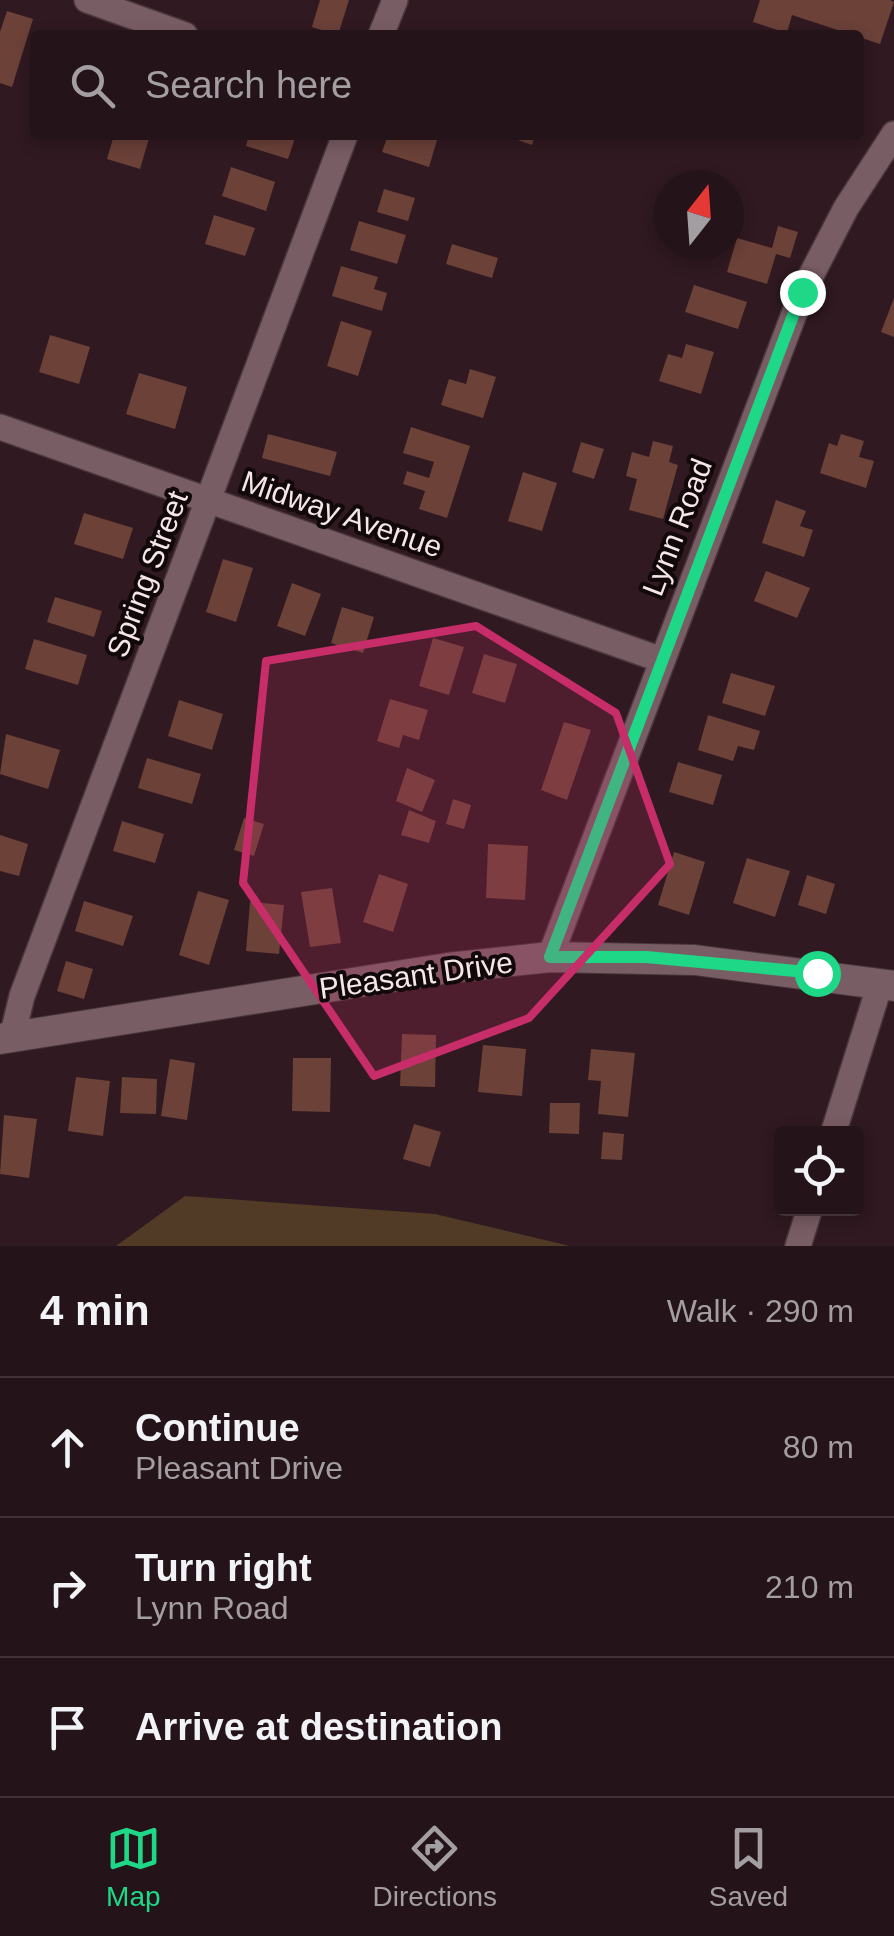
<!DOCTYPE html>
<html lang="en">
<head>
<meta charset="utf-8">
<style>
  body { margin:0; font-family:Arial,sans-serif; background:#302025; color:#f1f3f6 }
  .controls { position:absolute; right:30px; bottom:30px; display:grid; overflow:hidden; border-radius:10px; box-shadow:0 5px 15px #0003 }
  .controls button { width:90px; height:90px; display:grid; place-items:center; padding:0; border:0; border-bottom:2px solid #413237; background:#241318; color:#f1f3f6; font:50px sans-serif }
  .compass { position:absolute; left:654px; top:170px; width:90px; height:90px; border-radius:50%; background:#241318; box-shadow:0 5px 15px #0003; rotate:17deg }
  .stop { position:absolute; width:30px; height:30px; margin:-22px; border:8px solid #1ed888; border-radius:50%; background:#fff }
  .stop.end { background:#1ed888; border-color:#fff; box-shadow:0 2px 10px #0008 }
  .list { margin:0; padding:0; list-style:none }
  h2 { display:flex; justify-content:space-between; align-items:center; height:130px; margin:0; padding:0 40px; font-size:42px }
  h2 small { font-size:32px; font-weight:400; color:#a39ea2 }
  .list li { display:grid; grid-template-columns:65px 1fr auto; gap:30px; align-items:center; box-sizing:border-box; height:140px; padding:0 40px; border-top:2px solid #413237 }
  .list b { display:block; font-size:38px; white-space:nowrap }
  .list p { margin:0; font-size:32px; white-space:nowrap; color:#a39ea2 }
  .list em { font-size:32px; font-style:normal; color:#a39ea2 }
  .icon { flex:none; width:55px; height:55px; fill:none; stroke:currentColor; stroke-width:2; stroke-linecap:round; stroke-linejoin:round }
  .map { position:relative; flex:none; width:894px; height:1246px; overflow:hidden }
  .search { position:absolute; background:#241318; box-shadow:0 5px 15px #0003; left:30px; right:30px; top:30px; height:110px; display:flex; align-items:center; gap:25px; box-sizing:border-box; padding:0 35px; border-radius:10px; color:#a39ea2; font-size:38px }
  .sheet { height:550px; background:#241318 }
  nav { display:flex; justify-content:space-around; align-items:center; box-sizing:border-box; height:140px; border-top:2px solid #413237; background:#241318; font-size:28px; color:#a39ea2 }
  nav a { display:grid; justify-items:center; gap:5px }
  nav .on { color:#1ed888 }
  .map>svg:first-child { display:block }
  .green { fill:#513b26 }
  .building { fill:#6b4138 }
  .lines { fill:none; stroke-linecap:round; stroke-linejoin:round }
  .street-casing { stroke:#48363b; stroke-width:28 }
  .secondary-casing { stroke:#48363b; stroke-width:32 }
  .street { stroke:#795d64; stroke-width:25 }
  .secondary { stroke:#795d64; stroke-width:30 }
  .route { stroke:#1ed888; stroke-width:12 }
  .marked { fill:#c72d69; fill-opacity:0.2; stroke:#c72d69; stroke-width:8; stroke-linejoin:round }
  .labels { text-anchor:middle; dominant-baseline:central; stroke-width:8; stroke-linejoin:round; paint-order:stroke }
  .street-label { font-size:30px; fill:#f6e6ea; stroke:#11080a }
</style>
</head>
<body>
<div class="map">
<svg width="894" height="1246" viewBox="0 0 894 1246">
  <rect width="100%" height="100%" fill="#301920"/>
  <polygon class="green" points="185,1196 435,1214 570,1246 116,1246"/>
  <g class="building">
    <polygon points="320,0 349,0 338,35 312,27"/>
    <polygon points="760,0 890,0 894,2 880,44 792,15 787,33 753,22"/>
    <polygon points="7,11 33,19 12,87 0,83 0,32"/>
    <polygon points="114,135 150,135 140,169 107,159"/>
    <polygon points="249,135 296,135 288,159 246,146"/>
    <polygon points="388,135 437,140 429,167 382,152"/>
    <polygon points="504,135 535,135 532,145"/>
    <polygon points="231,167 275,182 266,211 222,196"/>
    <polygon points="384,189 415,198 408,221 377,212"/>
    <polygon points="214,215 255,228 245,256 205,244"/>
    <polygon points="359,221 406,235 397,264 350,250"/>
    <polygon points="778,226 798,232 790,258 776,254 767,284 727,272 737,238 772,248"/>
    <polygon points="452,244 498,258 492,278 446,264"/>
    <polygon points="341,266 378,277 374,289 387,293 382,311 332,296"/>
    <polygon points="694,285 747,302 738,329 685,312"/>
    <polygon points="894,298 894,337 881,332"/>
    <polygon points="341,321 372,331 358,376 327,366"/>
    <polygon points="50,335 90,347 79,384 39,372"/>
    <polygon points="686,344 714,352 701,394 659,381 668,354 682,358"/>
    <polygon points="470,369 496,377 483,418 441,405 449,379 466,384"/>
    <polygon points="139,373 187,387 175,429 126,414"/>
    <polygon points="411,427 470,446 447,518 419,509 425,491 403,484 407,471 429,478 434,462 403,453"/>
    <polygon points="268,434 337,452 330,476 262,458"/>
    <polygon points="841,434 864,441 859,457 874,461 866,488 820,473 829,443 837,446"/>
    <polygon points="653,441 673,446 669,462 678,465 663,519 629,510 637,479 626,476 632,452 649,457"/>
    <polygon points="581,442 604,449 594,479 572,472"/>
    <polygon points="523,472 557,483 542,531 508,521"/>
    <polygon points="776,500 806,511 800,526 813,530 804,557 762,543"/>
    <polygon points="84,513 133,528 123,559 74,544"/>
    <polygon points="223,559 253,568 236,622 206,612"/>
    <polygon points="766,571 810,588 797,618 754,601"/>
    <polygon points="292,583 321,594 305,636 277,626"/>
    <polygon points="55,597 102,611 94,637 47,622"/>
    <polygon points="342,607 374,617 363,653 331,643"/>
    <polygon points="433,638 464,647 449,695 419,686"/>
    <polygon points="34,639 87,655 78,685 25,669"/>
    <polygon points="484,654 517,664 505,703 472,693"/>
    <polygon points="731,673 775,686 765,716 722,703"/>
    <polygon points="390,699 428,710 419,740 403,735 399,748 377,741"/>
    <polygon points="179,700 223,714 212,750 168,736"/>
    <polygon points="708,715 760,731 754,750 738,746 733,761 698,750"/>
    <polygon points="564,722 591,730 567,800 541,790"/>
    <polygon points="6,734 60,750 48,789 0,774"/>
    <polygon points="147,758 201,774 192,804 138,788"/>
    <polygon points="678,762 722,775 713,805 669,792"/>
    <polygon points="407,768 435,780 422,812 396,801"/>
    <polygon points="453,799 471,805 464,829 446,824"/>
    <polygon points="409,810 436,821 429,843 401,835"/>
    <polygon points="244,818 264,824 254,856 234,850"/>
    <polygon points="122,821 164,834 155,863 113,851"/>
    <polygon points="0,835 28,844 19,876 0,871"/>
    <polygon points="488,844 528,846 525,900 486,898"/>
    <polygon points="674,852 705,862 689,915 658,905"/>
    <polygon points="747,858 790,871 775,917 733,903"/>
    <polygon points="379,874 408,884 393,932 363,922"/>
    <polygon points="807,875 835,884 826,914 798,905"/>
    <polygon points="332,888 341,943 310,947 301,892"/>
    <polygon points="198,891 229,900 209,965 179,955"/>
    <polygon points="84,901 133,916 123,946 75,931"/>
    <polygon points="250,902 284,905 279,954 246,951"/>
    <polygon points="66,961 93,969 84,999 57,991"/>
    <polygon points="402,1034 436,1035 435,1087 400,1086"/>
    <polygon points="483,1045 526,1049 522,1096 478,1092"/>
    <polygon points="591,1049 635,1053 628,1117 598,1114 601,1081 588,1080"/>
    <polygon points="293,1058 331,1058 330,1112 292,1111"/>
    <polygon points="170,1059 195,1063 187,1120 161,1116"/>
    <polygon points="76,1077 110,1081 103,1136 68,1131"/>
    <polygon points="122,1077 157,1079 156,1114 120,1113"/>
    <polygon points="550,1103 580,1103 579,1134 549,1133"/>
    <polygon points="4,1115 37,1119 29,1178 0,1174"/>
    <polygon points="414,1124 441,1132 430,1167 403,1159"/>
    <polygon points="603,1132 624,1134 622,1160 601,1159"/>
  </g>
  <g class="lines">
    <defs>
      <g id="street">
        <polyline points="87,0 185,35"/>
        <polyline points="381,35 395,0"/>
        <polyline points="0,427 662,660"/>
        <polyline points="550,957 802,293 846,208 894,134"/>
        <polyline points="12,1037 22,996 345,135"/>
        <polyline points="833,1134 880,984"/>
        <polyline points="798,1246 810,1208"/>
      </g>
      <polyline id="secondary" points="0,1039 448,968 550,957 695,960 894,986"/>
    </defs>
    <use href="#street" class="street-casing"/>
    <use href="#secondary" class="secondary-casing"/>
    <use href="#street" class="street"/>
    <use href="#secondary" class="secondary"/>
  </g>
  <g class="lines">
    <polyline class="route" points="802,292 550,957 646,957 817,973"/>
  </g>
  <path class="marked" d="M476 626 616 713 670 864 529 1018 374 1076 243 883 266 661Z"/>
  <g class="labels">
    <g class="street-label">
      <text transform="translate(342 514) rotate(19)">Midway Avenue</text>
      <text transform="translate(677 527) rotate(-69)">Lynn Road</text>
      <text transform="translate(147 574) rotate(-69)">Spring Street</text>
      <text transform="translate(416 975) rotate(-8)">Pleasant Drive</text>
    </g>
  </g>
</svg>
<div class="controls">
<button><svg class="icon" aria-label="locate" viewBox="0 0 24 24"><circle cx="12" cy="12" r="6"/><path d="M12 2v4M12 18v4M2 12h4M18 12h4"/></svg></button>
</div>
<svg class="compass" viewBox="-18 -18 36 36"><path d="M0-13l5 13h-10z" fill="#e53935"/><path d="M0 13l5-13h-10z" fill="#a39ea2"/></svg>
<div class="stop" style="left:817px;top:973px"></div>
<div class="stop end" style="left:802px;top:292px"></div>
<div class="search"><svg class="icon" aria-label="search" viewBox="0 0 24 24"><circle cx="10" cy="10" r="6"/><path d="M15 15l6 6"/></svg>Search here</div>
</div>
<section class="sheet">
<h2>4 min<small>Walk · 290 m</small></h2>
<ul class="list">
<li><svg class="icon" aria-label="ahead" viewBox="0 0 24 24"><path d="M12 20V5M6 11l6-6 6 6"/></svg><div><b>Continue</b><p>Pleasant Drive</p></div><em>80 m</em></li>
<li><svg class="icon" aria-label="right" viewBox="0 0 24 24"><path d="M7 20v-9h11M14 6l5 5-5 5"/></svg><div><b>Turn right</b><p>Lynn Road</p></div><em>210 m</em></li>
<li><svg class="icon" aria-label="arrive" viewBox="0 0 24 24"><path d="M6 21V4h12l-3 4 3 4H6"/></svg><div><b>Arrive at destination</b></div></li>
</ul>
</section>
<nav>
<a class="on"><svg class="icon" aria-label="map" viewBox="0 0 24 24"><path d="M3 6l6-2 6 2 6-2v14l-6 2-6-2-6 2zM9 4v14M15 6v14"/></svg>Map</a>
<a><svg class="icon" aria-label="directions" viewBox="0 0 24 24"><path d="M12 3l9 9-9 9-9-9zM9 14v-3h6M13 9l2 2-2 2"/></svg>Directions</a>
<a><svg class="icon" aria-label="saved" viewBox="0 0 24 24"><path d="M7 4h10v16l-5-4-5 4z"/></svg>Saved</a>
</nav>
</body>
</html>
